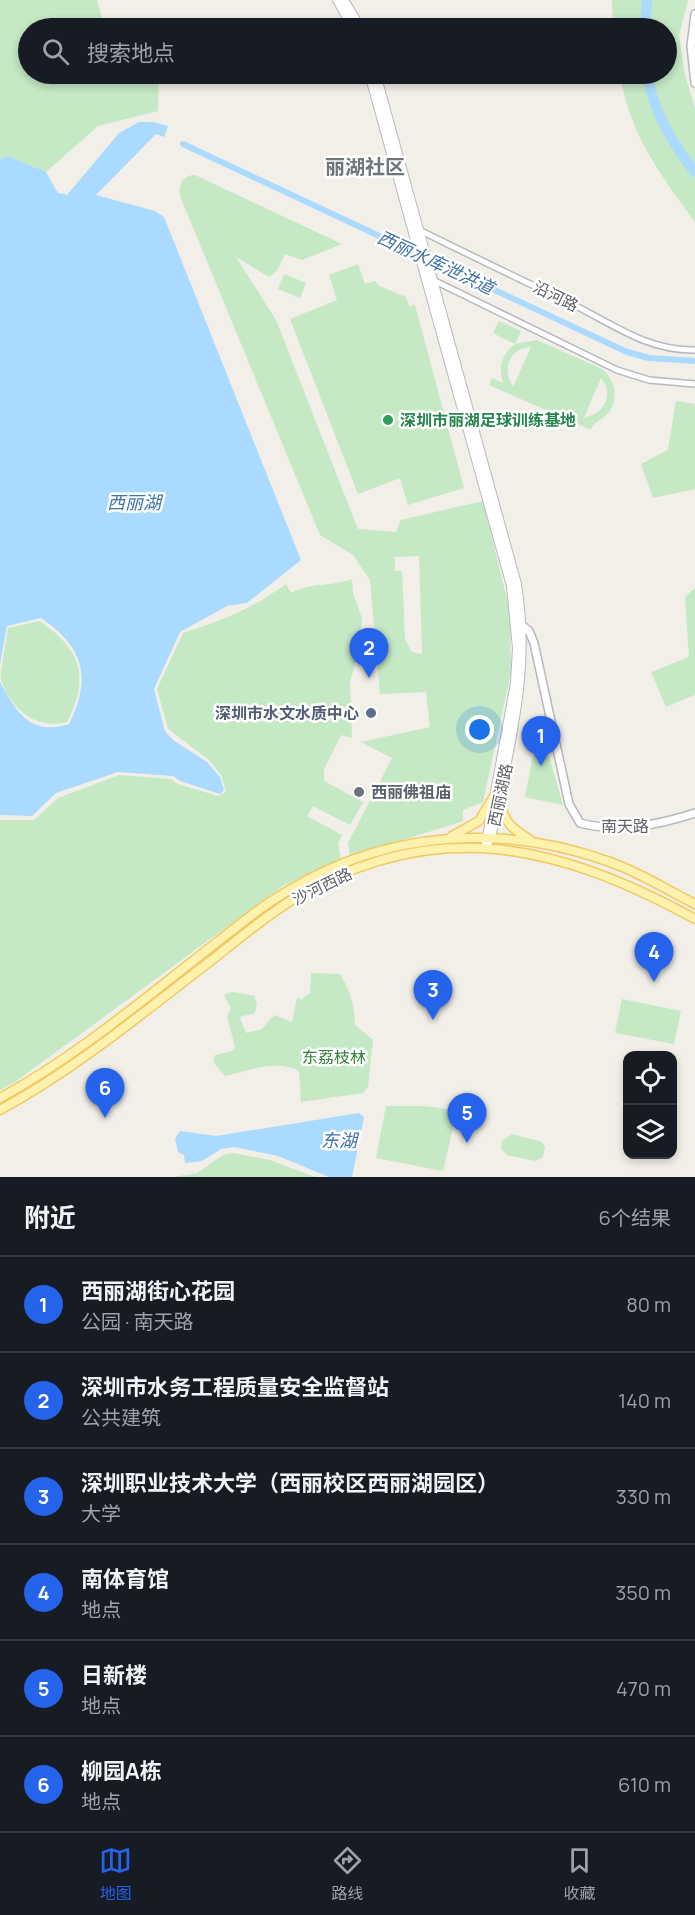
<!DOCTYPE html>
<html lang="zh">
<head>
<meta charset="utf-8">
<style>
  body { margin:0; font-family:Manrope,"Noto Sans SC",sans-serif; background:#20242c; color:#f1f3f6 }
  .controls { position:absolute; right:18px; bottom:18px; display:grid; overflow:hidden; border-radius:12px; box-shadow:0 3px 9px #0003 }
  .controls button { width:54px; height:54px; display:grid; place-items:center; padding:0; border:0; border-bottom:2px solid #363941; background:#171b24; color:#f1f3f6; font:30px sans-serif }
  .you { position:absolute; left:480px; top:730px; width:21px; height:21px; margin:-15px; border:4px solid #fff; border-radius:50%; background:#1a73e8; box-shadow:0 0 0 9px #1a73e833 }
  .badge { display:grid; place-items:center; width:39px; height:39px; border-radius:50%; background:#2563eb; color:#fff; font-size:20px; font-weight:700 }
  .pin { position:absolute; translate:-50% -50px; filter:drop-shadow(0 2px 3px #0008) }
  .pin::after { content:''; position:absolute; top:32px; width:21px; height:18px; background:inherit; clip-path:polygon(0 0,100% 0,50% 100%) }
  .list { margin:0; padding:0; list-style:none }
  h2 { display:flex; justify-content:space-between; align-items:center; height:78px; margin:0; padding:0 24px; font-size:26px }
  h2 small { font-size:20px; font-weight:400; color:#9ea1a6 }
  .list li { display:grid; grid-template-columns:39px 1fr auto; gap:18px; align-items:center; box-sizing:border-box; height:96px; padding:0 24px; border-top:2px solid #363941 }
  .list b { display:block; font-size:22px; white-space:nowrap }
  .list p { margin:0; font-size:20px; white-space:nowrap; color:#9ea1a6 }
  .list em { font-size:20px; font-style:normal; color:#9ea1a6 }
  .icon { flex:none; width:33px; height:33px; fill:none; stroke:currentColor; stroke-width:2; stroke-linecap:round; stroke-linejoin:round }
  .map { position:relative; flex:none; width:695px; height:1177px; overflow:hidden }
  .search { position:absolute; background:#171b24; box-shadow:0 3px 9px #0003; left:18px; right:18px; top:18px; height:66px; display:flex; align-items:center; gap:15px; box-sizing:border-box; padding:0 21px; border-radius:33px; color:#9ea1a6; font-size:22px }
  .sheet { height:654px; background:#171b24 }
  nav { display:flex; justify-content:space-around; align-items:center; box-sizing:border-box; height:84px; border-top:2px solid #363941; background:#171b24; font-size:16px; color:#9ea1a6 }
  nav a { display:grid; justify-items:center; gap:3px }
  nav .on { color:#2563eb }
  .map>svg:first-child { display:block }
  .green { fill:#c5e8c5; fill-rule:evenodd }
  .water { fill:#aadaff }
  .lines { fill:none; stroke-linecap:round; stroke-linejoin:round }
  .canal { stroke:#aadaff; stroke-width:6 }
  .river { stroke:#aadaff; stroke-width:10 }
  .minor-casing { stroke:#b5b8bc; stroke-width:8 }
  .tertiary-casing { stroke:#b5b8bc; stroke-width:10 }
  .secondary-casing { stroke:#b6babf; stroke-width:10 }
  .primary-casing { stroke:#f2c960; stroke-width:11 }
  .minor { stroke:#fff; stroke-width:5 }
  .tertiary { stroke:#fff; stroke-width:7 }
  .secondary { stroke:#fff; stroke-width:8 }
  .primary { stroke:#fff2af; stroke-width:8 }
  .leisure-dot { fill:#2e9e5b; stroke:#fff; stroke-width:2 }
  .service-dot { fill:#5c6f8a; stroke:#fff; stroke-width:2 }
  .worship-dot { fill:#6b7280; stroke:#fff; stroke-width:2 }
  .labels { text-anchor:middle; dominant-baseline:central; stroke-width:5; stroke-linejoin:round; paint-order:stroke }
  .street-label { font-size:16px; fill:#5f6368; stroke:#fff }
  .leisure-label { font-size:16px; font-weight:bold; fill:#27864d; stroke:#fff; text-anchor:start }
  .service-label { font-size:16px; font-weight:bold; fill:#4e5e75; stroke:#fff; text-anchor:end }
  .worship-label { font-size:16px; font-weight:bold; fill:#5b616d; stroke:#fff; text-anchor:start }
  .park-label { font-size:16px; fill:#348238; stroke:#fff }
  .water-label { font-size:18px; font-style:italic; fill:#4174aa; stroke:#fff }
  .quarter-label { font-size:20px; font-weight:bold; fill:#70757a; stroke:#fff }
</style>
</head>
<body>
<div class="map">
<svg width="695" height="1177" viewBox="0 0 695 1177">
  <rect width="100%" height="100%" fill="#f1efe8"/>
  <g class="green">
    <polygon points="0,0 97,0 105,28 28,28 28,74 159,74 158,111 98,126 46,172 8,156 0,159"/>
    <path d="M612 0H688L679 36 685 75 695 108V222C660 174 630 135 620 74H666V28H613Z"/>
    <path d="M195 175 342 244 302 260 285 254 277 271 269 277 236 257 276 320 358 529 396 532 401 520 483 501 510 612 511 673 483 802 463 810V821L350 857 348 843 392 758 361 742 430 727 426 692 380 694 370 580 353 555 320 535 180 196C178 185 183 175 195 175ZM419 556 422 653V654L412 652 405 639 402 571H395V557Z"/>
    <polygon points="358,264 365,284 375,281 379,286 406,297 409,306 415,305 464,488 408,505 400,478 358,494 290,319 337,300 329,275"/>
    <polygon points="284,274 306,283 300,298 278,289"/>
    <path d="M499 321 521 331 515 344 537 340 602 369C617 382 620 403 604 417 598 422 594 422 591 430L489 385 492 378 503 383C498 367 502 354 515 344L493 333ZM531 347 514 385 513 386C501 369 510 348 531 347ZM601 378C615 394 604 415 584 417Z"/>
    <polygon points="676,401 695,404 695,489 653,498 641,464 668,450"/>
    <path d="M352 579 353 593 362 618 359 649 350 682 352 738 341 735 324 769V781L363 802 350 825 313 806 307 816 342 835 338 843 341 860 284 885 15 1082 0 1090V820H34L58 798 119 775 171 779 178 784 218 796 226 792 222 777 209 760 168 729 157 689 183 633C223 620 252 609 286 584L291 593C312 582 332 587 352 579Z"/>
    <polygon points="695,588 695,695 666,707 651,672 689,657 685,597"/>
    <path d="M40 621C81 650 90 677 67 722 36 730 10 709 1 679 0 669 7 640 8 628Z"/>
    <polygon points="540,732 543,735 563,805 525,797 537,734"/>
    <path d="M311 973 340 974C350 990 355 1007 355 1025L373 1040 368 1087 363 1093 301 1102 299 1071C277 1059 248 1071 225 1076L213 1062 215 1055 232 1051 235 1047 227 1016 231 1008 224 995 233 992 254 996 257 1003 255 1013 240 1017 246 1033 262 1029 274 1015 292 1022 297 998 302 999 310 993Z"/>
    <polygon points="622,999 681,1011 674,1044 615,1033"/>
    <polygon points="386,1106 423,1106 457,1110 443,1171 376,1158"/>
    <polygon points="512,1134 542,1142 545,1147 543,1157 535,1161 507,1155 501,1148 502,1141"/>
    <polygon points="233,1153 270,1160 315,1177 173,1177 197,1173 223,1155"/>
  </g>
  <g class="water">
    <path d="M139 122H154L168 126 164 137 156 134 96 195 155 211 164 217 301 560 247 603 227 606 180 632 154 689 165 731 173 740 207 762 220 777 224 790 220 794 180 781 173 776 118 772 56 793 32 816 0 815V682C17 713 30 736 69 724 92 678 84 647 41 618L7 626 0 664V159L8 156 46 172 58 193 67 195 119 133Z"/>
    <polygon points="359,1113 364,1117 352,1177 329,1177 278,1156 234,1147 221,1149 202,1161 185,1163 184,1155 178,1152 175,1139 180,1131 216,1136"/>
  </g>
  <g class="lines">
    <polyline class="canal" points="183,144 627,352 649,358 695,361"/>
    <g class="river">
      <polyline points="645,28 647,0"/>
      <path d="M648 74C651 108 674 146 695 172"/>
    </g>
    <defs>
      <g id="minor">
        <path d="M419 230C470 255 521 280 572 304 613 324 647 351 695 350"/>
        <polyline points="433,280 617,370 649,380 695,384"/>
      </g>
      <g id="tertiary">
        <polyline points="695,14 691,46 695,83"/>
        <path d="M523 626 529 631 534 643 569 804 580 823C619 833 658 825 695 813"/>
      </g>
      <g id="secondary">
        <polyline points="337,0 353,28"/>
        <polyline points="344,0 361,28"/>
        <polyline points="369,74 511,586 517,648 515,683 486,842"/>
        <path d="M376 74 517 584C528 655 518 708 504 777 500 801 497 826 485 848"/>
      </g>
      <g id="primary">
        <path d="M500 798C501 819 512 829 529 839"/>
        <polyline points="452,836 479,821 494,796"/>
        <path d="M0 1098C74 1058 140 1002 207 950 234 929 261 906 291 889 388 831 504 823 610 862 639 872 667 890 695 904"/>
        <path d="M0 1110C75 1069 140 1015 208 963 236 941 264 917 295 898 436 814 560 845 695 919"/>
      </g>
    </defs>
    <use href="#minor" class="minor-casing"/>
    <use href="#tertiary" class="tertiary-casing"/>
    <use href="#secondary" class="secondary-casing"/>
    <use href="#primary" class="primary-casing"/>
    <use href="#minor" class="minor"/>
    <use href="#tertiary" class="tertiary"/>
    <use href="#secondary" class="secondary"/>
    <use href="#primary" class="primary"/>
  </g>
  <circle class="leisure-dot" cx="388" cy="420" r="6"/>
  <circle class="service-dot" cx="371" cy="713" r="6"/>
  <circle class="worship-dot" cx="359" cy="792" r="6"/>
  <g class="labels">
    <g class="street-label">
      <text transform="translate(556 296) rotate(26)">沿河路</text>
      <text transform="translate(500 795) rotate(-78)">西丽湖路</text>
      <text x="625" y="826">南天路</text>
      <text transform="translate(322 886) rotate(-26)">沙河西路</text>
    </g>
    <g class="leisure-label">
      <text x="400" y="420">深圳市丽湖足球训练基地</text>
    </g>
    <g class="service-label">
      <text x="359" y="713">深圳市水文水质中心</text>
    </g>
    <g class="worship-label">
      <text x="371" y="792">西丽佛祖庙</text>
    </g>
    <g class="park-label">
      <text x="334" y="1057">东荔枝林</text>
    </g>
    <g class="water-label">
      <text transform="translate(436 262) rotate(25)">西丽水库泄洪道</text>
      <text x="134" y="502">西丽湖</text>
      <text x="339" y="1140">东湖</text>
    </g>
    <g class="quarter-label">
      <text x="365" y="166">丽湖社区</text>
    </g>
  </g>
</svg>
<div class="controls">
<button><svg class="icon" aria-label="locate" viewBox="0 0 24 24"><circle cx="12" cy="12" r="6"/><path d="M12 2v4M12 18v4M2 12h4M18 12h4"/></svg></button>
<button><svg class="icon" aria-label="layers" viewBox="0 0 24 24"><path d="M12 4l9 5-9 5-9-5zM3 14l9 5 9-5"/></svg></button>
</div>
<div class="you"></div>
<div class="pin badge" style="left:541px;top:766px">1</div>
<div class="pin badge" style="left:369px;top:678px">2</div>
<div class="pin badge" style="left:433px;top:1020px">3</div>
<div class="pin badge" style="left:654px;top:982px">4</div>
<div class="pin badge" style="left:467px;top:1143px">5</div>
<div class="pin badge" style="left:105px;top:1118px">6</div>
<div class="search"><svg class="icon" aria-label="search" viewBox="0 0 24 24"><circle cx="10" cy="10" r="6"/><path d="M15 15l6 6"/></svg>搜索地点</div>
</div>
<section class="sheet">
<h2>附近<small>6个结果</small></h2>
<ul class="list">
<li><span class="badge">1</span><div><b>西丽湖街心花园</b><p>公园 · 南天路</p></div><em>80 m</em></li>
<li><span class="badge">2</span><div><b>深圳市水务工程质量安全监督站</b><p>公共建筑</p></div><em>140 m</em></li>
<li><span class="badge">3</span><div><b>深圳职业技术大学（西丽校区西丽湖园区）</b><p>大学</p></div><em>330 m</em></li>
<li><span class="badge">4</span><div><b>南体育馆</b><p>地点</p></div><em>350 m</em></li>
<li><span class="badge">5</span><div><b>日新楼</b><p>地点</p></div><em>470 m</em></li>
<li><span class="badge">6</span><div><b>柳园A栋</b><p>地点</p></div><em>610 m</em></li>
</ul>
</section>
<nav>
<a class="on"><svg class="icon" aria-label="map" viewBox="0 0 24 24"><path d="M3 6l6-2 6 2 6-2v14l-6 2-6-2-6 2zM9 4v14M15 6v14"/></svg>地图</a>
<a><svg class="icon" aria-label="directions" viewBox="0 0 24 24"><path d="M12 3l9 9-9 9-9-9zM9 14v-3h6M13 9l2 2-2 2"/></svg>路线</a>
<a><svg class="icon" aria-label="saved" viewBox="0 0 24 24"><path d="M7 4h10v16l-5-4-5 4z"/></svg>收藏</a>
</nav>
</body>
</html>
